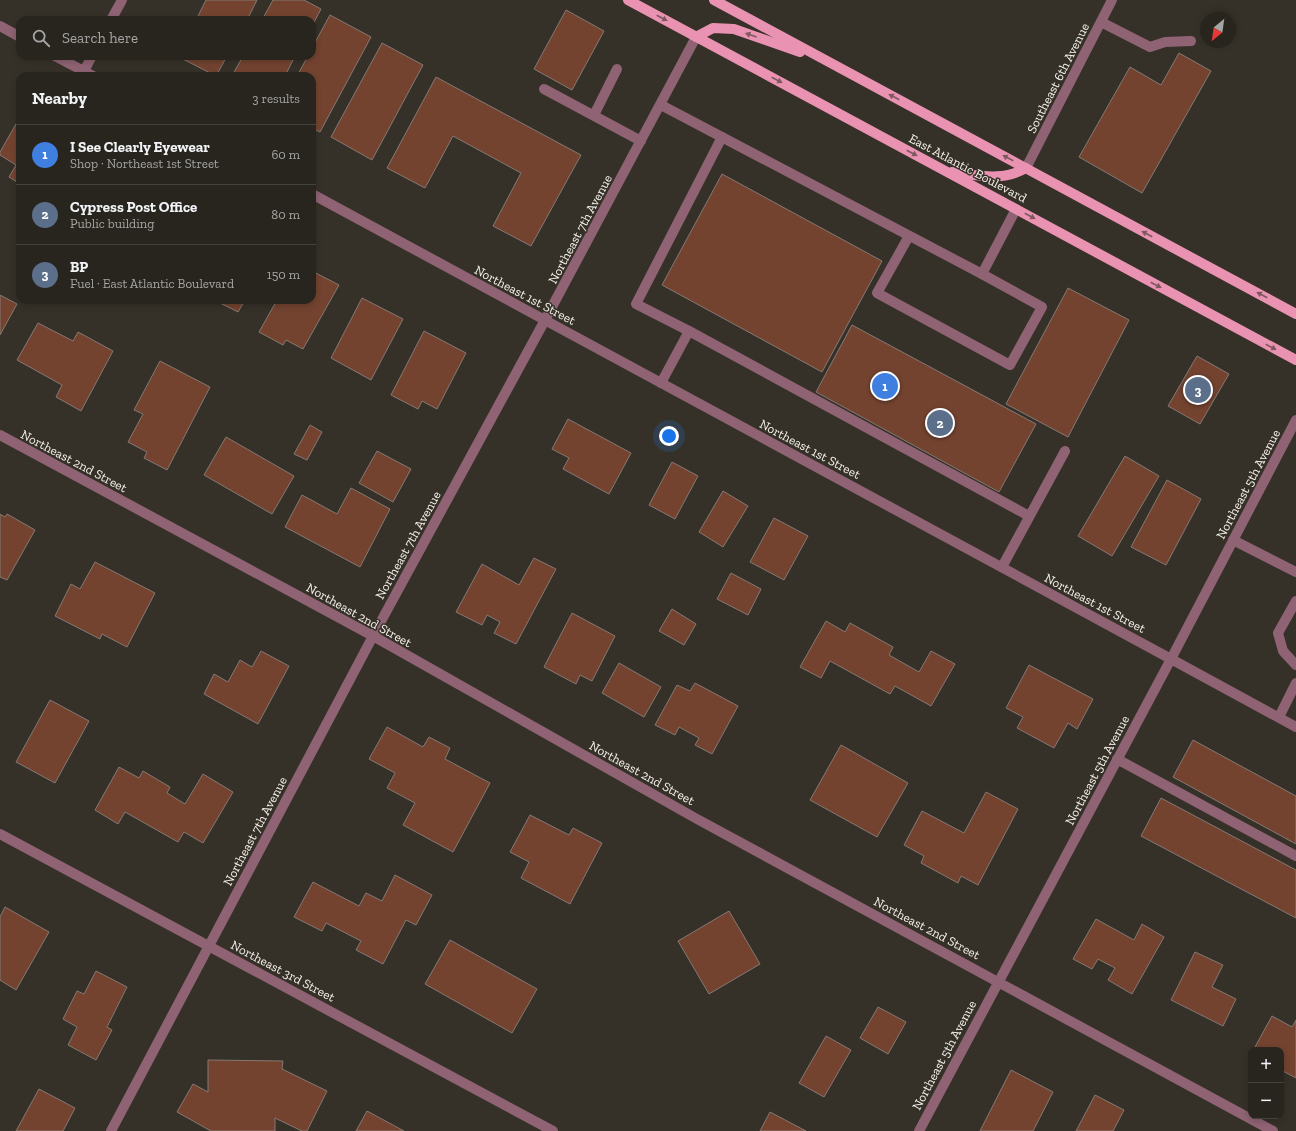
<!DOCTYPE html>
<html lang="en">
<head>
<meta charset="utf-8">
<style>
  body { margin:0; font-family:"Zilla Slab",serif; background:#34312b; color:#f1f3f6 }
  .controls { position:absolute; right:12px; bottom:12px; display:grid; overflow:hidden; border-radius:8px; box-shadow:0 2px 6px #0003 }
  .controls button { width:36px; height:36px; display:grid; place-items:center; padding:0; border:0; border-bottom:1px solid #44423c; background:#28251e; color:#f1f3f6; font:20px sans-serif }
  .compass { position:absolute; left:1200px; top:12px; width:36px; height:36px; border-radius:50%; background:#28251e; box-shadow:0 2px 6px #0003; rotate:209deg }
  .you { position:absolute; left:669px; top:436px; width:14px; height:14px; margin:-10px; border:3px solid #fff; border-radius:50%; background:#1a73e8; box-shadow:0 0 0 6px #1a73e833 }
  .badge { display:grid; place-items:center; width:26px; height:26px; border-radius:50%; background:#d93025; color:#fff; font-size:13px; font-weight:700 }
  .pin { position:absolute; translate:-50% -50%; border:2px solid #fff; box-shadow:0 1px 4px #0006 }
  .list { margin:0; padding:0; list-style:none }
  h2 { display:flex; justify-content:space-between; align-items:center; height:52px; margin:0; padding:0 16px; font-size:17px }
  h2 small { font-size:13px; font-weight:400; color:#a5a5a4 }
  .list li { display:grid; grid-template-columns:26px 1fr auto; gap:12px; align-items:center; box-sizing:border-box; height:60px; padding:0 16px; border-top:1px solid #44423c }
  .list b { display:block; font-size:15px; white-space:nowrap }
  .list p { margin:0; font-size:13px; white-space:nowrap; color:#a5a5a4 }
  .list em { font-size:13px; font-style:normal; color:#a5a5a4 }
  .icon { flex:none; width:22px; height:22px; fill:none; stroke:currentColor; stroke-width:2; stroke-linecap:round; stroke-linejoin:round }
  .map { position:relative; flex:none; width:1296px; height:1131px; overflow:hidden }
  .search { position:absolute; background:#28251e; box-shadow:0 2px 6px #0003; left:16px; top:16px; width:300px; height:44px; display:flex; align-items:center; gap:10px; box-sizing:border-box; padding:0 14px; border-radius:12px; color:#a5a5a4; font-size:15px }
  .panel { position:absolute; background:#28251e; box-shadow:0 2px 6px #0003; left:16px; top:72px; width:300px; height:232px; border-radius:12px }
  .map>svg:first-child { display:block }
  .building { fill:#734330; stroke:#857974 }
  .lines { fill:none; stroke-linecap:round; stroke-linejoin:round }
  .service { stroke:#8f6373; stroke-width:10 }
  .minor { stroke:#8f6373; stroke-width:10 }
  .tertiary { stroke:#8f6373; stroke-width:10 }
  .primary { stroke:#ea92b2; stroke-width:10 }
  .oneway { fill:#7e585f }
  .labels { text-anchor:middle; dominant-baseline:central; stroke-width:3; stroke-linejoin:round; paint-order:stroke }
  .street-label { font-size:13px; fill:#f5f2ec; stroke:#363128 }
</style>
</head>
<body>
<div class="map">
<svg width="1296" height="1131" viewBox="0 0 1296 1131">
  <rect width="100%" height="100%" fill="#363128"/>
  <g class="building">
    <polygon points="206,0 257,0 247,20 196,20"/>
    <polygon points="273,0 304,0 321,9 312,26 312,20 262,20"/>
    <polygon points="566,10 604,31 572,90 534,69"/>
    <polygon points="330,15 371,37 320,132 312,128 312,76 297,76 308,56 312,56 312,48"/>
    <polygon points="382,43 423,65 372,160 331,137"/>
    <polygon points="1179,53 1211,71 1142,193 1079,157 1130,67 1161,85"/>
    <polygon points="177,56 227,56 216,76"/>
    <polygon points="243,56 295,56 285,76 232,76"/>
    <polygon points="436,77 581,155 531,246 493,226 521,173 453,136 425,188 387,168"/>
    <polygon points="16,124 20,127 20,184 9,177 16,165 0,155 0,152"/>
    <polygon points="722,174 882,261 822,372 662,285"/>
    <polygon points="312,271 339,285 303,349 286,340 283,345 259,332 277,300 312,300"/>
    <polygon points="1068,288 1129,320 1068,437 1006,404"/>
    <polygon points="0,295 17,304 0,335"/>
    <polygon points="362,298 403,319 371,380 331,358"/>
    <polygon points="214,300 245,300 238,312"/>
    <polygon points="38,323 73,341 78,332 113,351 81,411 56,397 62,385 17,360"/>
    <polygon points="852,325 1036,424 999,492 816,392"/>
    <polygon points="424,331 466,353 437,409 422,401 418,409 391,395"/>
    <polygon points="1197,356 1229,374 1200,424 1168,406"/>
    <polygon points="160,361 210,387 167,470 144,458 147,452 128,442 143,414 134,410"/>
    <polygon points="568,419 631,453 609,494 563,469 569,458 552,449"/>
    <polygon points="310,425 322,432 307,460 294,454"/>
    <polygon points="226,437 294,476 272,514 204,475"/>
    <polygon points="377,451 411,469 393,502 359,483"/>
    <polygon points="1125,456 1159,476 1112,556 1078,536"/>
    <polygon points="672,462 698,476 675,519 649,505"/>
    <polygon points="1167,480 1201,499 1166,565 1131,547"/>
    <polygon points="351,488 390,509 360,567 285,527 302,495 337,514"/>
    <polygon points="723,491 748,506 723,547 699,532"/>
    <polygon points="0,514 5,517 7,514 35,530 7,580 0,577"/>
    <polygon points="774,518 808,536 784,580 750,562"/>
    <polygon points="534,558 556,569 516,644 494,633 500,622 487,615 482,625 456,612 482,564 519,585"/>
    <polygon points="95,562 155,593 127,647 102,634 100,639 55,616 71,584 80,589"/>
    <polygon points="731,573 761,589 748,615 717,599"/>
    <polygon points="672,609 696,624 684,645 659,631"/>
    <polygon points="572,613 615,636 592,681 580,675 576,684 544,667"/>
    <polygon points="826,621 845,632 850,623 893,647 889,655 919,672 931,651 955,664 931,706 895,686 890,694 830,661 821,678 800,667"/>
    <polygon points="261,651 289,666 258,724 204,694 214,674 228,682 240,660 252,667"/>
    <polygon points="619,663 661,687 644,717 602,693"/>
    <polygon points="1029,665 1093,699 1077,729 1068,723 1054,748 1017,728 1023,717 1006,708"/>
    <polygon points="695,683 738,706 712,754 695,745 699,738 679,727 675,735 655,725 677,685 690,691"/>
    <polygon points="50,700 89,721 55,783 16,762"/>
    <polygon points="387,727 423,747 429,737 450,748 445,759 490,783 453,852 403,825 415,803 387,788 395,773 369,759"/>
    <polygon points="1193,740 1296,796 1296,844 1173,777"/>
    <polygon points="841,745 908,783 877,837 810,800"/>
    <polygon points="119,767 139,778 143,771 170,787 167,793 185,804 203,774 233,792 203,843 184,832 178,842 125,812 118,824 95,810"/>
    <polygon points="986,792 1018,809 978,885 961,876 958,883 921,863 924,856 904,845 922,811 964,833"/>
    <polygon points="1161,798 1296,870 1296,918 1141,836"/>
    <polygon points="530,815 569,835 573,828 602,843 570,904 521,878 529,862 510,852"/>
    <polygon points="395,875 432,895 416,925 406,920 383,964 356,950 361,941 326,923 322,931 294,917 313,882 359,906 366,893 382,901"/>
    <polygon points="5,907 49,932 16,990 0,980 0,917"/>
    <polygon points="729,911 760,964 709,994 678,941"/>
    <polygon points="1096,919 1134,940 1142,924 1164,937 1132,994 1108,980 1115,968 1098,959 1092,969 1073,959"/>
    <polygon points="450,940 537,989 512,1033 425,984"/>
    <polygon points="1195,952 1223,965 1212,987 1236,999 1223,1026 1171,1000"/>
    <polygon points="96,971 127,987 107,1027 112,1030 96,1060 68,1045 77,1027 63,1019 77,991 84,994"/>
    <polygon points="878,1007 906,1022 888,1054 860,1038"/>
    <polygon points="1272,1016 1292,1027 1296,1020 1296,1078 1281,1070 1281,1050 1261,1050 1255,1047"/>
    <polygon points="826,1036 851,1050 824,1097 799,1083"/>
    <polygon points="208,1060 283,1061 282,1069 327,1091 307,1131 302,1131 275,1118 275,1131 211,1131 177,1112 193,1084 208,1092"/>
    <polygon points="1011,1070 1053,1092 1033,1131 980,1131"/>
    <polygon points="39,1089 75,1108 63,1131 16,1131"/>
    <polygon points="1095,1095 1124,1110 1113,1131 1076,1131"/>
    <polygon points="367,1111 404,1131 356,1131"/>
    <polygon points="770,1112 806,1131 760,1131"/>
  </g>
  <g class="lines">
    <g class="service">
      <polyline points="111,20 122,0"/>
      <polyline points="1101,22 1150,47 1165,42 1191,41"/>
      <polyline points="84,71 92,56"/>
      <polyline points="544,89 641,141"/>
      <polyline points="661,105 982,274 1016,209"/>
      <polyline points="594,115 617,69"/>
      <polyline points="909,236 877,293 1010,365 1042,307 982,274"/>
      <polyline points="689,331 1029,516"/>
      <polyline points="661,383 689,331 636,304 722,137"/>
      <polyline points="1233,540 1296,572"/>
      <polyline points="1002,567 1065,451"/>
      <polyline points="1296,601 1278,633 1283,651 1296,665"/>
      <polyline points="1279,717 1296,683"/>
      <polyline points="1117,759 1296,856"/>
    </g>
    <g class="minor">
      <polyline points="0,26 20,37"/>
      <polyline points="55,56 93,76"/>
      <polyline points="1026,168 1112,0"/>
      <polyline points="312,194 1171,659"/>
      <polyline points="0,435 373,636 697,819 1273,1131"/>
      <polyline points="0,834 553,1131"/>
      <polyline points="111,1131 373,636 545,320 696,37"/>
    </g>
    <g class="tertiary">
      <polyline points="1171,659 1296,727"/>
      <polyline points="919,1131 1171,659 1296,420"/>
    </g>
    <g class="primary">
      <polyline points="628,0 1296,360"/>
      <polyline points="714,0 1296,314"/>
      <polyline points="696,37 713,28 734,29 800,52"/>
      <path d="M952 172C978 175 1002 182 1026 168"/>
    </g>
  </g>
  <defs><path id="oneway-solid" d="M-6-.8H1V-3.2L6.5 0L1 3.2V.8H-6Z"/></defs>
  <g class="oneway">
    <use href="#oneway-solid" transform="translate(662 18) rotate(28)"/>
    <use href="#oneway-solid" transform="translate(751 35) rotate(-161)"/>
    <use href="#oneway-solid" transform="translate(777 80) rotate(28)"/>
    <use href="#oneway-solid" transform="translate(894 97) rotate(-152)"/>
    <use href="#oneway-solid" transform="translate(912 153) rotate(28)"/>
    <use href="#oneway-solid" transform="translate(1008 158) rotate(-152)"/>
    <use href="#oneway-solid" transform="translate(1030 216) rotate(28)"/>
    <use href="#oneway-solid" transform="translate(1147 234) rotate(-152)"/>
    <use href="#oneway-solid" transform="translate(1156 285) rotate(28)"/>
    <use href="#oneway-solid" transform="translate(1262 295) rotate(-152)"/>
    <use href="#oneway-solid" transform="translate(1271 347) rotate(28)"/>
  </g>
  <g class="labels">
    <g class="street-label">
      <text transform="translate(1058 78) rotate(-63)">Southeast 6th Avenue</text>
      <text transform="translate(968 168) rotate(28)">East Atlantic Boulevard</text>
      <text transform="translate(580 229) rotate(-62)">Northeast 7th Avenue</text>
      <text transform="translate(525 295) rotate(28)">Northeast 1st Street</text>
      <text transform="translate(810 449) rotate(28)">Northeast 1st Street</text>
      <text transform="translate(74 461) rotate(28)">Northeast 2nd Street</text>
      <text transform="translate(1248 484) rotate(-62)">Northeast 5th Avenue</text>
      <text transform="translate(408 545) rotate(-61)">Northeast 7th Avenue</text>
      <text transform="translate(1095 603) rotate(28)">Northeast 1st Street</text>
      <text transform="translate(359 615) rotate(29)">Northeast 2nd Street</text>
      <text transform="translate(1097 770) rotate(-62)">Northeast 5th Avenue</text>
      <text transform="translate(642 773) rotate(29)">Northeast 2nd Street</text>
      <text transform="translate(255 831) rotate(-62)">Northeast 7th Avenue</text>
      <text transform="translate(927 928) rotate(28)">Northeast 2nd Street</text>
      <text transform="translate(283 971) rotate(28)">Northeast 3rd Street</text>
      <text transform="translate(944 1055) rotate(-62)">Northeast 5th Avenue</text>
    </g>
  </g>
</svg>
<div class="controls">
<button>+</button>
<button>−</button>
</div>
<svg class="compass" viewBox="-18 -18 36 36"><path d="M0-13l5 13h-10z" fill="#e53935"/><path d="M0 13l5-13h-10z" fill="#a5a5a4"/></svg>
<div class="you"></div>
<div class="pin badge" style="left:885px;top:386px;background:#3f7fe0">1</div>
<div class="pin badge" style="left:940px;top:423px;background:#5c6f8a">2</div>
<div class="pin badge" style="left:1198px;top:390px;background:#5c6f8a">3</div>
<div class="search"><svg class="icon" aria-label="search" viewBox="0 0 24 24"><circle cx="10" cy="10" r="6"/><path d="M15 15l6 6"/></svg>Search here</div>
<section class="panel">
<h2>Nearby<small>3 results</small></h2>
<ul class="list">
<li><span class="badge" style="background:#3f7fe0">1</span><div><b>I See Clearly Eyewear</b><p>Shop · Northeast 1st Street</p></div><em>60 m</em></li>
<li><span class="badge" style="background:#5c6f8a">2</span><div><b>Cypress Post Office</b><p>Public building</p></div><em>80 m</em></li>
<li><span class="badge" style="background:#5c6f8a">3</span><div><b>BP</b><p>Fuel · East Atlantic Boulevard</p></div><em>150 m</em></li>
</ul>
</section>
</div>
</body>
</html>
